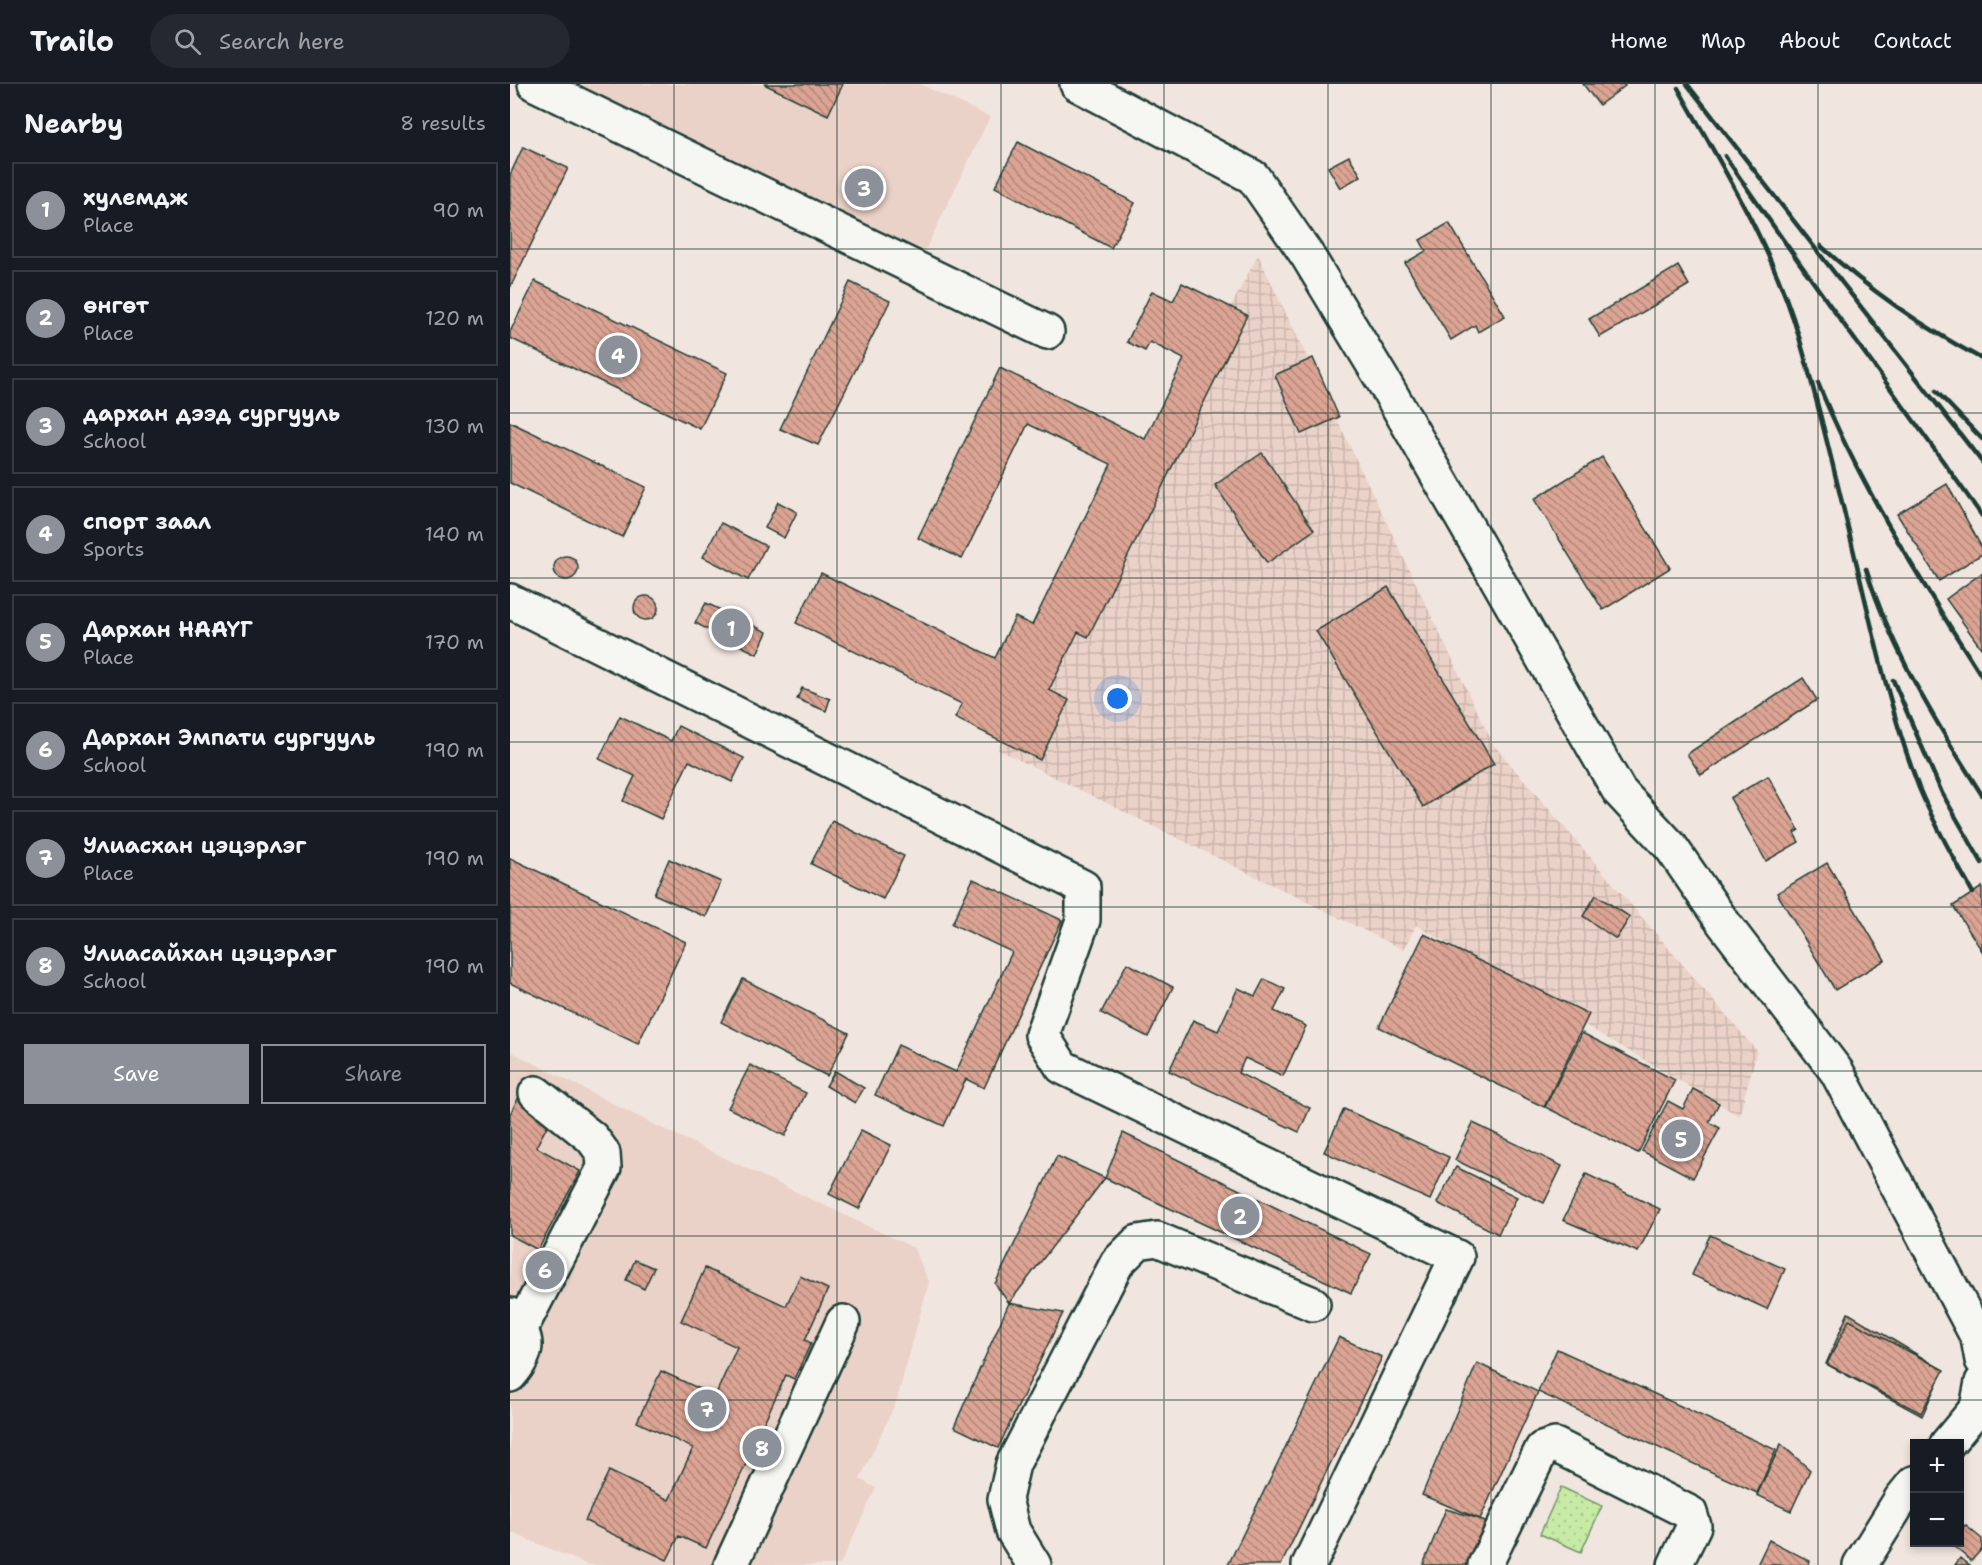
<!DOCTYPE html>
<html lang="en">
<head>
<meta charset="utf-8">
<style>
  body { margin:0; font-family:"Shantell Sans",sans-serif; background:#242831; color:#f1f3f6 }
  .controls { position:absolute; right:18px; bottom:18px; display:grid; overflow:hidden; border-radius:0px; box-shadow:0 3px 9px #0003 }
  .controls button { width:54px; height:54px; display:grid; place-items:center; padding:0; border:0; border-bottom:2px solid #363941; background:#171b24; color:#f1f3f6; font:30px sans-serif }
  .you { position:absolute; left:608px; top:615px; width:21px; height:21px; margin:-15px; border:4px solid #fff; border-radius:50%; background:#1a73e8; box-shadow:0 0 0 9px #1a73e833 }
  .badge { display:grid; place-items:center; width:39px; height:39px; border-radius:50%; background:#8c9099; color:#fff; font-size:20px; font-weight:700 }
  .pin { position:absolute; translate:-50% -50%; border:3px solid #fff; box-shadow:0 2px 6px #0006 }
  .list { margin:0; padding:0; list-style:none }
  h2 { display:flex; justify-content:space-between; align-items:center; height:78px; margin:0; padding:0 24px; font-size:26px }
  h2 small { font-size:20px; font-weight:400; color:#9ea1a6 }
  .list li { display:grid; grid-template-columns:39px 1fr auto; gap:18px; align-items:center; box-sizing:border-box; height:96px; margin:0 12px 12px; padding:0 12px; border:2px solid #363941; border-radius:0px }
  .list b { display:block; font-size:22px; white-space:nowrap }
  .list p { margin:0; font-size:20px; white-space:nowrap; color:#9ea1a6 }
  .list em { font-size:20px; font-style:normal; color:#9ea1a6 }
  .actions { display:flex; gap:12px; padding:18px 24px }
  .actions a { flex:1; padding:14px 0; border:2px solid #8c9099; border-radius:0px; text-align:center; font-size:21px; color:#8c9099 }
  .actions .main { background:#8c9099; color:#fff }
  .icon { flex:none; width:33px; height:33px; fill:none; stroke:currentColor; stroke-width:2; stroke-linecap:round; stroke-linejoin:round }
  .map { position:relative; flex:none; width:1472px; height:1481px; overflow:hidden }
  header { display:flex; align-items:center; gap:36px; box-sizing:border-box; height:84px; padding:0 30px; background:#171b24; border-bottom:2px solid #363941 }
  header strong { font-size:28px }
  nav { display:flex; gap:33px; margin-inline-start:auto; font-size:21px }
  .search { width:420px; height:54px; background:#242831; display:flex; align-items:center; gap:15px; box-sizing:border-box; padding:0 21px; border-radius:33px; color:#9ea1a6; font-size:22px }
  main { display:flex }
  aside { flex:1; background:#171b24 }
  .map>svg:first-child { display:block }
  .built { fill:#ebd2c8 }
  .industrial { fill:url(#industrial-grid) }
  .park { fill:url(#park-dots); stroke:#73946c; stroke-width:1.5 }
  .building { fill:url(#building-back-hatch); stroke:#1f3d34; stroke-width:1.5 }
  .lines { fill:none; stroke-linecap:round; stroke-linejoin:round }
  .minor-casing { stroke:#1f3d34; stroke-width:38 }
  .minor { stroke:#f6f6f2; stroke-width:33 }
  .rail { stroke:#1f3d34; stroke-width:4.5 }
  .grid { fill:none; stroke:#1f3d34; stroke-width:1.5; stroke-opacity:0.55 }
</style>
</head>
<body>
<header>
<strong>Trailo</strong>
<div class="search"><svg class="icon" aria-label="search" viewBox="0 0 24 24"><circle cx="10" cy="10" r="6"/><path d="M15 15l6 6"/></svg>Search here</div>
<nav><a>Home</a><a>Map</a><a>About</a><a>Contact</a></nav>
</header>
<main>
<aside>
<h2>Nearby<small>8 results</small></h2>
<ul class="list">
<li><span class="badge">1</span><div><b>хулемдж</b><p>Place</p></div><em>90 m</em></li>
<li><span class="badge">2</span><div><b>өнгөт</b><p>Place</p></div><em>120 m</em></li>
<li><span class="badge">3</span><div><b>дархан дээд сургууль</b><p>School</p></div><em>130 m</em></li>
<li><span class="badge">4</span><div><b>спорт заал</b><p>Sports</p></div><em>140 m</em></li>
<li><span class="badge">5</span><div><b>Дархан НААҮГ</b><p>Place</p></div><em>170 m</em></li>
<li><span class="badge">6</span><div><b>Дархан Эмпати сургууль</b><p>School</p></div><em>190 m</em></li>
<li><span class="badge">7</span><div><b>Улиасхан цэцэрлэг</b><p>Place</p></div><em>190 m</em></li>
<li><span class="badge">8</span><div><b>Улиасайхан цэцэрлэг</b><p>School</p></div><em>190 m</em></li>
</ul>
<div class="actions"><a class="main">Save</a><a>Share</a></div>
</aside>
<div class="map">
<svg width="1472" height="1481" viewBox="0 0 1472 1481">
  <defs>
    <pattern id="industrial-grid" width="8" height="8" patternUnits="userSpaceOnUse" patternTransform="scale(1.5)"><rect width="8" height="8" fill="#ebd2c8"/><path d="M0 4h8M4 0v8" fill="none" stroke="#c9b5ac"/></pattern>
    <pattern id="park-dots" width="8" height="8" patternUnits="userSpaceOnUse" patternTransform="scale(1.5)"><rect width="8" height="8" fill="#c7eba5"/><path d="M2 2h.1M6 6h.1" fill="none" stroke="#aaca8f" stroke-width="1.8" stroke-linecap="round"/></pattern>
    <pattern id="building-back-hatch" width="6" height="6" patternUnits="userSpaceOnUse" patternTransform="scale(1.5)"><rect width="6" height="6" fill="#dca494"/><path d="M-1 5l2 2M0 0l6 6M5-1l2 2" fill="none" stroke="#b2877a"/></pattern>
  </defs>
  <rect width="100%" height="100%" fill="#f1e6df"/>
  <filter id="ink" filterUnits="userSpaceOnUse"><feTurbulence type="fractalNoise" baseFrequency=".0167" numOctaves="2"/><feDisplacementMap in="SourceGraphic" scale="12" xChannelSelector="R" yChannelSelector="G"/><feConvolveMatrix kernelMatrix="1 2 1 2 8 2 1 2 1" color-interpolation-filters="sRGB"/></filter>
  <g filter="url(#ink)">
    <g class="built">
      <polygon points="46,0 410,0 480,33 411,175"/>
      <polygon points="0,967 139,1038 404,1164 419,1198 387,1316 350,1395 366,1404 330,1481 78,1481 0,1448"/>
    </g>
    <polygon class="industrial" points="748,171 983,660 1247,967 1229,1032 906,841 894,866 487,665"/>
    <polygon class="park" points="1051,1403 1092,1422 1071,1468 1030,1450"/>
    <g class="building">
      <polygon points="254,0 333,0 318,31"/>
      <polygon points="1073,0 1113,0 1115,2 1089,21"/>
      <polygon points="508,58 625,119 601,164 485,103"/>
      <polygon points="13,63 58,84 0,204 0,91"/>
      <polygon points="839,72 851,92 830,104 818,83"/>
      <polygon points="939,139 995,232 968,248 965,241 941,256 895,179 916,167 910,156"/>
      <polygon points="1168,182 1179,201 1090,253 1079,235"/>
      <polygon points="25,197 217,289 190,345 0,254 0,248"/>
      <polygon points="340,198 380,217 308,361 270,345"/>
      <polygon points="672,199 737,231 578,553 568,548 539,606 559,616 530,676 445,634 452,620 286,539 311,489 485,574 505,533 522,541 601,380 518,340 452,475 408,454 490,284 635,355 674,275 640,258 635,267 617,258 642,207 663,217"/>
      <polygon points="803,274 829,333 791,350 765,291"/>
      <polygon points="0,338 136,403 112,453 0,399"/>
      <polygon points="752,369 804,446 757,479 705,401"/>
      <polygon points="1092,373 1160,484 1093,526 1024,415"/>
      <polygon points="1437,400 1472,464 1472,470 1429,497 1387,430"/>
      <polygon points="268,418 287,428 274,454 255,444"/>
      <polygon points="211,439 256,462 238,496 193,473"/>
      <circle cx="56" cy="484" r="12"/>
      <polygon points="1472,489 1472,564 1471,564 1436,515"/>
      <polygon points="878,503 984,680 913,723 806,547"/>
      <circle cx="136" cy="524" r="12"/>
      <polygon points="196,519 257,548 247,570 185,539"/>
      <polygon points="1293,594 1307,616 1191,691 1177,670"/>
      <polygon points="292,604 320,615 316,627 287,615"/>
      <polygon points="110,632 161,657 168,642 234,674 222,698 179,677 151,735 113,717 125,692 89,675"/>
      <polygon points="1258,692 1289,746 1284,749 1289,758 1256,777 1220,714"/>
      <polygon points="322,737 394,772 373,815 301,780"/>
      <polygon points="0,774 176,858 128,960 0,899"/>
      <polygon points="159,775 211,798 196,833 144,810"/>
      <polygon points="1317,779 1375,876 1325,906 1267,809"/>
      <polygon points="463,795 552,836 474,1004 456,995 434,1042 365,1011 388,961 446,988 502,868 442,840"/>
      <polygon points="1472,803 1472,867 1443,822"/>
      <polygon points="1086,811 1120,833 1106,855 1073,832"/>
      <polygon points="914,850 1079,930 1034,1023 869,943"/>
      <polygon points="617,879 663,903 638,953 591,929"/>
      <polygon points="233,895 339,949 317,992 211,938"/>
      <polygon points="754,895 775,905 764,927 796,942 773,992 735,974 728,989 800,1024 789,1048 659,987 683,936 708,947 728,904 745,912"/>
      <polygon points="1072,949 1165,996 1128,1069 1035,1023"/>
      <polygon points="240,981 296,1009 275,1052 218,1024"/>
      <polygon points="325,987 354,1004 345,1019 316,1002"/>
      <polygon points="1183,1005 1209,1019 1199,1038 1210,1044 1183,1094 1132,1067 1158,1017 1173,1025"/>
      <polygon points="10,1011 44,1029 26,1063 70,1087 28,1166 0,1151 0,1030"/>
      <polygon points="834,1025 939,1073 920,1116 814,1068"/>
      <polygon points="963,1039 1052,1082 1034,1119 945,1076"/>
      <polygon points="351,1046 381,1061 349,1125 319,1110"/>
      <polygon points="613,1049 861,1170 841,1209 595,1094"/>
      <polygon points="547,1072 595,1094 499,1219 485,1200"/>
      <polygon points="946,1083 1007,1113 988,1150 927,1119"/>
      <polygon points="1076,1090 1150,1125 1128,1168 1053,1136"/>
      <polygon points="1200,1151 1275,1185 1257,1225 1182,1191"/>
      <polygon points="125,1176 144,1184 134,1205 116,1196"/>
      <polygon points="195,1184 276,1222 290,1192 318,1205 295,1256 301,1259 284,1295 276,1291 249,1349 257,1353 252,1364 245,1361 196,1464 169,1452 157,1476 75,1437 99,1387 159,1416 183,1364 127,1338 151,1287 205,1312 227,1263 171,1237"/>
      <polygon points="499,1219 553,1229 488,1364 444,1343"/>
      <polygon points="1338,1229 1433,1286 1412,1332 1316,1280"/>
      <polygon points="1339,1236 1434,1286 1411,1329 1317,1280"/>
      <polygon points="829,1253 872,1273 771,1481 718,1481"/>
      <polygon points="1047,1265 1266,1366 1247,1409 1028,1308"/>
      <polygon points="967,1279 1028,1308 970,1435 912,1411"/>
      <polygon points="1271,1360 1300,1386 1281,1427 1247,1411"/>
      <polygon points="936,1425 970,1435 987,1446 973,1481 913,1481"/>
      <polygon points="1455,1441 1472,1455 1472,1465 1461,1477 1440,1459 1450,1458 1450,1448"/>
      <polygon points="1259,1456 1300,1477 1298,1481 1247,1481"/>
      <polygon points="1450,1474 1460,1481 1445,1481"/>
    </g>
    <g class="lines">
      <defs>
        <g id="minor">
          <polyline points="25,0 537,248"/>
          <polyline points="567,0 743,93 797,171 875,300 1109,707 1161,763 1212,837 1327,988 1468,1254 1472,1276"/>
          <polyline points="0,517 573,803 573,836 532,951 552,983 947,1173 799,1481"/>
          <path d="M0 1231C20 1254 20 1268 0 1291"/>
          <polyline points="11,1244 94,1084 93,1069 82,1054 26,1009"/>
          <polyline points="1437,1360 1467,1324 1472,1298"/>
          <polyline points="221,1481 333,1238"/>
          <polyline points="524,1481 503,1447 495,1415 503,1380 607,1179 628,1158 647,1155 803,1220"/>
          <polyline points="975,1481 1032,1365 1045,1361 1180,1429 1184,1442 1165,1481"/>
          <polyline points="1350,1481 1391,1415 1404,1399"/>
        </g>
      </defs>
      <use href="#minor" class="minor-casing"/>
      <use href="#minor" class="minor"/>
      <g class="rail">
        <polyline points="1177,0 1472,378"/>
        <path d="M1168 4C1213 84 1263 164 1289 253 1312 332 1331 414 1350 494 1367 565 1383 636 1409 704 1424 740 1444 775 1463 809"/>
        <path d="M1215 72C1297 194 1387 311 1472 432"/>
        <path d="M1311 162C1360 207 1413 243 1472 275"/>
        <path d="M1308 299C1350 403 1412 498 1472 593"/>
        <polyline points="1426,307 1472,355"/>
        <path d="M1356 485C1382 567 1426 639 1472 711"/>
        <polyline points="1383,596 1432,709 1472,779"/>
      </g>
    </g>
  </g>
  <path class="grid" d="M164 0V1481M327 0V1481M491 0V1481M654 0V1481M818 0V1481M981 0V1481M1145 0V1481M1308 0V1481M0 165H1472M0 329H1472M0 494H1472M0 658H1472M0 823H1472M0 987H1472M0 1152H1472M0 1316H1472"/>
</svg>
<div class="controls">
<button>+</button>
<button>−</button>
</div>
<div class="you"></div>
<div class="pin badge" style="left:221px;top:544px">1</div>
<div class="pin badge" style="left:730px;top:1132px">2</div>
<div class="pin badge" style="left:354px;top:104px">3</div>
<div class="pin badge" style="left:108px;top:271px">4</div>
<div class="pin badge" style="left:1171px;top:1055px">5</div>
<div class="pin badge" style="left:35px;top:1186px">6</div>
<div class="pin badge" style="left:197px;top:1325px">7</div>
<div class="pin badge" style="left:252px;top:1364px">8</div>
</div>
</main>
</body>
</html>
